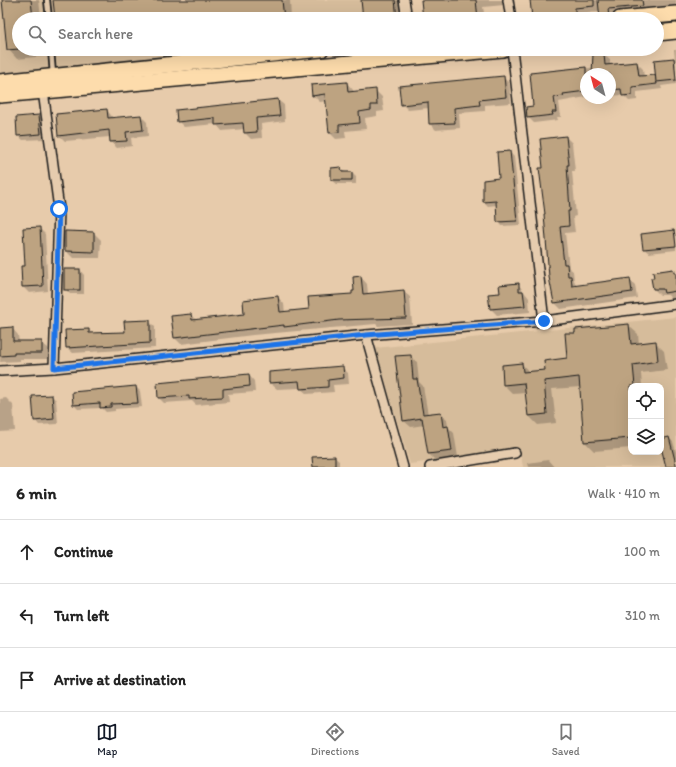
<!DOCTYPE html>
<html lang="en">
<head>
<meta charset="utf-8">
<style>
  body { margin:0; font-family:Itim,sans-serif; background:#f2f2f2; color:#222 }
  .controls { position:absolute; right:12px; bottom:12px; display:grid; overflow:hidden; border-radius:8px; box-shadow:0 4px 16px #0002 }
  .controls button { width:36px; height:36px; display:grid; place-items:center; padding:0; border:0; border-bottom:1px solid #e0e0e0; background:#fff; color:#222; font:20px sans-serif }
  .compass { position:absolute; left:580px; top:68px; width:36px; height:36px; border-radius:50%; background:#fff; box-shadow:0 4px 16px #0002; rotate:324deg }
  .stop { position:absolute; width:12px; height:12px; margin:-9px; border:3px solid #1a73e8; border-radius:50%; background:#fff }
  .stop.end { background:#1a73e8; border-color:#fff; box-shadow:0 1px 4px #0008 }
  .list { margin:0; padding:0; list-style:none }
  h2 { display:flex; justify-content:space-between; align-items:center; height:52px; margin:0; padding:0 16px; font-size:17px }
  h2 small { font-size:13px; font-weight:400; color:#767676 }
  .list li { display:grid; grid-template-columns:26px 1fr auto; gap:12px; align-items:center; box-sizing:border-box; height:64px; padding:0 16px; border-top:1px solid #e0e0e0 }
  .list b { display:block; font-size:15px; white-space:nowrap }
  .list em { font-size:13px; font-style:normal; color:#767676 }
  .icon { flex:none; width:22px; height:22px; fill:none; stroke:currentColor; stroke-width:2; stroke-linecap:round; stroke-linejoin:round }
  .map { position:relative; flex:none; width:676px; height:467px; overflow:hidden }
  .search { position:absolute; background:#fff; box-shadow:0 4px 16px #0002; left:12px; right:12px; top:12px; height:44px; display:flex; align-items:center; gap:10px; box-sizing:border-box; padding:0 14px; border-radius:22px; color:#767676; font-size:15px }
  .sheet { height:244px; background:#fff }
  nav { display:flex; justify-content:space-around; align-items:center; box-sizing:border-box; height:56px; border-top:1px solid #e0e0e0; background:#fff; font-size:11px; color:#767676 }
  nav a { display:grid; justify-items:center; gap:2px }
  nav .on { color:#111827 }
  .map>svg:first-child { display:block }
  .built { fill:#d6bc9b; fill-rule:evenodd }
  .shadow { fill:#0003 }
  .building { fill:#bda381; stroke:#1c1c1c }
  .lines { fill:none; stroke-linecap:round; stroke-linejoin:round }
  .service-casing { stroke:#1c1c1c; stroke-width:8 }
  .minor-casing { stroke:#1c1c1c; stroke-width:12 }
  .trunk-casing { stroke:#1c1c1c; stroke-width:18 }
  .service { stroke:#e6ccae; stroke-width:4.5 }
  .minor { stroke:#e6ccae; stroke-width:9 }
  .trunk { stroke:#fddcac; stroke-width:15 }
  .route { stroke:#1a73e8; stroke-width:5 }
</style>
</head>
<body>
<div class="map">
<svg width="676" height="467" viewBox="0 0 676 467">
  <rect width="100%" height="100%" fill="#e7cbab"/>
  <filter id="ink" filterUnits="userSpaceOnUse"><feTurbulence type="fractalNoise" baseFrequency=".025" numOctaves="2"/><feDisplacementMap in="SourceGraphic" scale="8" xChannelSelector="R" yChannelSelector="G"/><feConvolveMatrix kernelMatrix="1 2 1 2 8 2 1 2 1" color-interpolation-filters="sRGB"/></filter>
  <g filter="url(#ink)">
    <g class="built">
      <polygon points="0,0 401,0 403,19 19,19 19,49 274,49 0,74"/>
      <path d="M676 317V467H523L520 450 410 464 375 348ZM631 386H661V452H631Z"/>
    </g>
    <g class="shadow">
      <polygon points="3,0 39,0 41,19 19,19 19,49 44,49 45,56 17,59 8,49"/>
      <polygon points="54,0 290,0 291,19 56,19"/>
      <polygon points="362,0 398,0 403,5 405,19 364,19"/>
      <polygon points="422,0 503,0 504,5 483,7 485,19 424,19"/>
      <polygon points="531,0 676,0 676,9 613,15 614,19 601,19 600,12 580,13 580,19 534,19"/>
      <polygon points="63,49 114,49 68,54"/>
      <polygon points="674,50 676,50 676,84 661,86 662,89 637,92 637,100 629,101 623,95 610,96 610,74 586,74 586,97 559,102 561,117 557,117 558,120 534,123 528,117 535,107 531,74 591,68 595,67 594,55 604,55 610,60 610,65 637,63 643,69 644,77 655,76 657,78 655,61 675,59"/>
      <polygon points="503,77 509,83 511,103 485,105 485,111 459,113 460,128 436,130 430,124 429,108 408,110 402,104"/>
      <polygon points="347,83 353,90 354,92 375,90 382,97 384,111 377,112 377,116 365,118 366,129 345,131 346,138 336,139 330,133 327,101 320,102 313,95"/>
      <polygon points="278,100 284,105 285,121 261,124 262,138 251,139 245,133 245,129 222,131 216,124 184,127 178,121 177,111"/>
      <polygon points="107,110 113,118 141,116 147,122 148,136 131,138 132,146 117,148 111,142 110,137 65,141 59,135 57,114"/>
      <polygon points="39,116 44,121 45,139 23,140 18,136 17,118"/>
      <polygon points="566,137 572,143 575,171 572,171 576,216 573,217 575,232 565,233 569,268 573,271 574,280 577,287 629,279 635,285 637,298 561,309 555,303 544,169"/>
      <polygon points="510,152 514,157 521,225 502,226 498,221 497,205 488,206 484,202 501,179"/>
      <polygon points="341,168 346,173 352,173 356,177 356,184 337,184 332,180"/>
      <polygon points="39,228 45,234 48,291 29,293 23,287 26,267"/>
      <polygon points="674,231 676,234 676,250 649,253 644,249"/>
      <polygon points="94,233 101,240 100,258 73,258 66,251"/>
      <polygon points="80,270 84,275 84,294 70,294 65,289"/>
      <polygon points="676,270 676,298 671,299 668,295 660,295 654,289 654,273"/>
      <polygon points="361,277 367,284 368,294 403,291 410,297 412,324 378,326 376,324 253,335 181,344 175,338 191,315 197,321 245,315 278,297 284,304 285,313 310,310 353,295"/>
      <polygon points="518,284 529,298 530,312 497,315 490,308 501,294"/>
      <polygon points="149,321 155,327 155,348 73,353 67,348 88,330 93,334 126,333"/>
      <polygon points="629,326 638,334 639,344 655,342 664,351 667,370 641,373 642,386 631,386 631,448 594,451 585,442 581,387 552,389 556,423 538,425 529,416 526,393 513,394 504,385 503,366 522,364 530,373 546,371 568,359 576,334"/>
      <polygon points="12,328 18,335 19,342 41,342 48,348 48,359 20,359 20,361 0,362 0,329"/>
      <polygon points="410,356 417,362 419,382 423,386 428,415 440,413 447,419 448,427 454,433 458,457 435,460 429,454 424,425 411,427 404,421"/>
      <polygon points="342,367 348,373 349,384 333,385 334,392 307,394 300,388 277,389 270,383 270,373"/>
      <polygon points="249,375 254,381 255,392 228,394 229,402 196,405 192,401 164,403 159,398"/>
      <polygon points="136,387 140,391 142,407 115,409 115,411 106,412 102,408 78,409 74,405 73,393"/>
      <polygon points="52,396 56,400 58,424 39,425 35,420"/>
      <polygon points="6,398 13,405 15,431 0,432 0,399"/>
      <polygon points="669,438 673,442 676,452 676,467 667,467 661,443 661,440"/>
      <polygon points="334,457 339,461 339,467 314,467"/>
      <polygon points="548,460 554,467 529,467 528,463"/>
    </g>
    <g class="building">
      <polygon points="2,0 31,0 33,19 19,19 19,49 7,50"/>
      <polygon points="53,0 282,0 284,19 55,19"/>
      <polygon points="361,0 395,0 397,19 363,19"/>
      <polygon points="421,0 476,0 478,19 423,19"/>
      <polygon points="530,0 594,0 594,6 575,8 575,13 532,18"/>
      <polygon points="598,0 642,0 643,6 608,9 609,18 600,19"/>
      <polygon points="593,54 604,54 605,65 637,62 639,76 655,75 657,84 632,87 632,95 622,96 621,89 610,90 610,74 592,74"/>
      <polygon points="674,58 676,80 656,82 654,60"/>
      <polygon points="586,67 586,91 563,94 564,96 554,97 556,112 552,112 553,115 527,118 526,107 533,106 530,73"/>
      <polygon points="504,76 506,97 479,100 480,105 454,108 455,123 429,124 428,102 401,105 399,86"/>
      <polygon points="347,82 348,92 376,89 377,105 371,105 371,110 359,112 360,123 339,125 339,132 329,133 325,94 312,96 311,85"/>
      <polygon points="278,99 280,116 256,118 257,132 244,133 243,123 215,125 215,118 177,122 176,110"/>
      <polygon points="107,109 108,118 141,115 143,130 126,132 127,141 110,142 109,130 58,136 56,114"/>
      <polygon points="39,115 41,134 17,136 16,117"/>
      <polygon points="566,136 569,165 567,165 570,211 568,211 569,226 560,227 564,264 567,264 568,276 571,276 572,286 630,278 632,292 554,303 549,277 544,214 545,214 539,168 543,168 540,139"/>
      <polygon points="510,151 517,221 497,222 496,201 483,202 483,180 499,178 497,152"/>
      <polygon points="341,167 342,172 352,172 352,180 331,180 331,168"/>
      <polygon points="40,227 43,286 22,287 21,266 25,266 23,228"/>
      <polygon points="674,230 676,246 643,249 641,234"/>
      <polygon points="65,231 94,232 94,252 65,251"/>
      <rect x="64" y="269" width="16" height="21"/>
      <polygon points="673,269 674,273 676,273 676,291 664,293 663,289 653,289 651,278 654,278 653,272"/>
      <polygon points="361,276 363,294 404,290 406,318 339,320 284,327 284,325 174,338 171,316 191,314 192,320 244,314 243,300 278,296 280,312 309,309 308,297 352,294 352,291 354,291 353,277"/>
      <polygon points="519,283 519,291 523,291 525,306 490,309 488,294 500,293 499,285"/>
      <polygon points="150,320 150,343 66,348 65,330 89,329 89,333 125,332 124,321"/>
      <polygon points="629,324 631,344 656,341 658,361 633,365 635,386 631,386 631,438 584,442 579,377 544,381 547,414 528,416 524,383 503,385 502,365 522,363 523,372 545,370 544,361 567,358 565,333 575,333 575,329"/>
      <polygon points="13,327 13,341 42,341 42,353 14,353 14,355 0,356 0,328"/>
      <polygon points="411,355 413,379 417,379 423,414 441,412 443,427 448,426 452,451 428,454 422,418 403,421 395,356"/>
      <polygon points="343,366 344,378 328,380 328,387 300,389 299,381 269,383 269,372"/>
      <polygon points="249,374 250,386 223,389 223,397 189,399 189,396 158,398 157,383"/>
      <polygon points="136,386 138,403 111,404 111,407 100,408 100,403 73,405 72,392"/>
      <polygon points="52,395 54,419 34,421 32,396"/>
      <polygon points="669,437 676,464 676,467 666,467 661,447 661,439"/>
      <polygon points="335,456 335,467 313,467 312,457"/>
    </g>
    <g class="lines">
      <defs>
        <g id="service">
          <polyline points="47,0 49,19"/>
          <polyline points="51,49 53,75"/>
        </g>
        <g id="minor">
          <polyline points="404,0 407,19"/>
          <polyline points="508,0 511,19"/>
          <polyline points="512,49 544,321"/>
          <polyline points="43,91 59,209 54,368"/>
          <polyline points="366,335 403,467"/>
          <polyline points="0,371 54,368 366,335 544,321 676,304"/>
          <polyline points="430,467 515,453"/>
        </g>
        <g id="trunk">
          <polyline points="620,19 676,14"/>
          <polyline points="657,33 676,31"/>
          <polyline points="0,82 321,49"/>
          <polyline points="0,95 503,49"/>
        </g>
      </defs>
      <use href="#service" class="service-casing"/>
      <use href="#minor" class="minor-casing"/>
      <use href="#trunk" class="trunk-casing"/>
      <use href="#service" class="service"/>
      <use href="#minor" class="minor"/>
      <use href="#trunk" class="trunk"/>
    </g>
  </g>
  <g class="lines" filter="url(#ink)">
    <polyline class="route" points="59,209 54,368 366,335 544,321"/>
  </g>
</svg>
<div class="controls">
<button><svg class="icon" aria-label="locate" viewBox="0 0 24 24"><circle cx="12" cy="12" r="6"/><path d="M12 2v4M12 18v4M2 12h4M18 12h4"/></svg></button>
<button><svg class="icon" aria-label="layers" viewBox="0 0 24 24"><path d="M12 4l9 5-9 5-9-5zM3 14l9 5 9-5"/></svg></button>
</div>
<svg class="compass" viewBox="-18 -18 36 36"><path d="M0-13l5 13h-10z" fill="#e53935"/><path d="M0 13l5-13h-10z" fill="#767676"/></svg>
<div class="stop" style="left:59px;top:209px"></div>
<div class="stop end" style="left:544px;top:321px"></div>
<div class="search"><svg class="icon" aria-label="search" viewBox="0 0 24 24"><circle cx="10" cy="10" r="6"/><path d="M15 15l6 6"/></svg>Search here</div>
</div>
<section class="sheet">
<h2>6 min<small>Walk · 410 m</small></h2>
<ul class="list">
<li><svg class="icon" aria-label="ahead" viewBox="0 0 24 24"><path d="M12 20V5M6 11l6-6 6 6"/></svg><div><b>Continue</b></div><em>100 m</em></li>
<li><svg class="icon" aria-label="left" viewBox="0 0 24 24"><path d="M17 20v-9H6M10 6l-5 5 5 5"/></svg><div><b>Turn left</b></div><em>310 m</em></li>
<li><svg class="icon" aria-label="arrive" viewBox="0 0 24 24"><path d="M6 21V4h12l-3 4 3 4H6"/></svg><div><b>Arrive at destination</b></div></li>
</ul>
</section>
<nav>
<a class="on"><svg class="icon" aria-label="map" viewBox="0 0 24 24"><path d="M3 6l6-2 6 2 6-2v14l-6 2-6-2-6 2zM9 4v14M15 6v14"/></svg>Map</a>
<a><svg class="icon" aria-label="directions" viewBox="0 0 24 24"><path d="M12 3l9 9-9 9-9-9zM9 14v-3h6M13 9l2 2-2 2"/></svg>Directions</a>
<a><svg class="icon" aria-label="saved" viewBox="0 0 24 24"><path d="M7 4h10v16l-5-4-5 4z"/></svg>Saved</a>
</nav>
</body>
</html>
